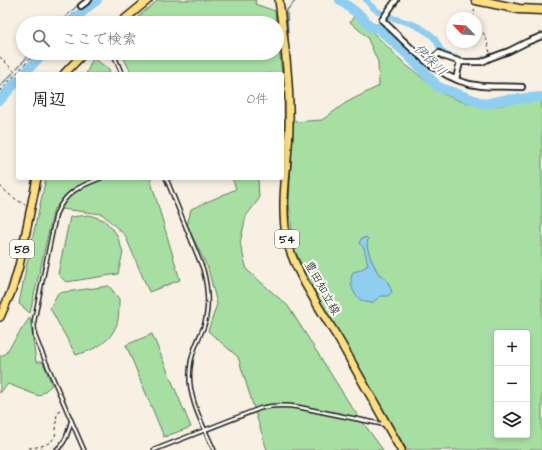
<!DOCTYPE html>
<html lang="ja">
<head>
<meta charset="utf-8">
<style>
  body { margin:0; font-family:"Architects Daughter","Klee One",sans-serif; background:#f2f2f2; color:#222 }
  .controls { position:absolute; right:12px; bottom:12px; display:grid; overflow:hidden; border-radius:4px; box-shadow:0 2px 6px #0003 }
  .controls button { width:36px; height:36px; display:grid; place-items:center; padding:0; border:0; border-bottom:1px solid #e0e0e0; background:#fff; color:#222; font:20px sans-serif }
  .compass { position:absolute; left:446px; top:12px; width:36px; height:36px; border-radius:50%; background:#fff; box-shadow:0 2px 6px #0003; rotate:295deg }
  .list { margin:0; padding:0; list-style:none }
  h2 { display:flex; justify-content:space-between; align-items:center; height:52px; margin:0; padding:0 16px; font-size:17px }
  h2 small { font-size:13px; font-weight:400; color:#767676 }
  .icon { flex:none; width:22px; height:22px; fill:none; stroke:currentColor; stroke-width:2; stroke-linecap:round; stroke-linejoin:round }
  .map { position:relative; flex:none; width:542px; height:450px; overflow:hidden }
  .search { position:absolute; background:#fff; box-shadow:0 2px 6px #0003; left:16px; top:16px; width:268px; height:44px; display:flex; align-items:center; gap:10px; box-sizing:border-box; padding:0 14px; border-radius:22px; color:#767676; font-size:15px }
  .panel { position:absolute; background:#fff; box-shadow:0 2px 6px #0003; left:16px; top:72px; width:268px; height:108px; border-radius:4px }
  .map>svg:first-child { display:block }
  .green { fill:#a7dfa3; stroke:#627e60; fill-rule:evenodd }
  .water { fill:#8fcef0; stroke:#61879b }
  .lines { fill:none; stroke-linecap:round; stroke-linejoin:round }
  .stream { stroke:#61879b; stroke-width:1.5 }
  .canal { stroke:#8fcef0; stroke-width:6 }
  .river { stroke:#8fcef0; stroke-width:10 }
  .lane-casing { stroke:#1c1c1c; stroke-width:5.5 }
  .street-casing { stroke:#1c1c1c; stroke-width:8 }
  .primary-casing { stroke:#1c1c1c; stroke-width:10 }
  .highway-casing { stroke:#1c1c1c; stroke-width:11 }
  .path { stroke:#1c1c1c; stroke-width:1; stroke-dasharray:3 3; stroke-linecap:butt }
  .lane { stroke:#fdfcf7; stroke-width:2.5 }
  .street { stroke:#fdfcf7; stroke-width:4.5 }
  .primary { stroke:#ffdf80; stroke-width:7 }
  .highway { stroke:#ffdf80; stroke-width:8 }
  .labels { text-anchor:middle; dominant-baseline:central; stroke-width:4; stroke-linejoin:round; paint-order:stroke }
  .shield { fill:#fdfcf7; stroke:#605f5e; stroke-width:1 }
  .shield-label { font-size:11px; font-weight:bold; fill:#1c1c1c }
  .street-label { font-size:12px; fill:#1c1c1c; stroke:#fdfcf7 }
  .water-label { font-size:13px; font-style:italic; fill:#445a66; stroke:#fdfcf7 }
</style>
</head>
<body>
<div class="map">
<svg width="542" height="450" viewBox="0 0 542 450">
  <rect width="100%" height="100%" fill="#f8f0e3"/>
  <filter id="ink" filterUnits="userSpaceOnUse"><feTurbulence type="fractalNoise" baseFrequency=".025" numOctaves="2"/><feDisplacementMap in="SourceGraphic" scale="8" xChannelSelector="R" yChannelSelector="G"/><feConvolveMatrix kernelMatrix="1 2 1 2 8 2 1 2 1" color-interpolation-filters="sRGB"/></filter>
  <g filter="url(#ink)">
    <g class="green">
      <polygon points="158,0 256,0 255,4 275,11 276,23 134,23 138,17"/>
      <path d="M355 15 406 65 443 94 463 102 492 107 528 100 542 101V450H407L317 296 294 249 289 203 293 122 322 120 347 102 379 86 378 62 367 37 350 22ZM497 333H527V435H497Z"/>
      <polygon points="277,30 282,74 132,74 121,53 277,53"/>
      <polygon points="93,58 109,69 110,74 86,74"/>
      <polygon points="46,178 150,178 180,280 149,292 125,235 102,214 54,208 30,313 19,304 27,263"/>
      <polygon points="232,178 258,178 259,199 246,216 240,243 247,270 288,306 351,406 383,450 267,450 238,357 208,331 217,304 208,268 187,226 191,209 236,189"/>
      <polygon points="89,215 104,220 116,233 123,252 118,274 66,282 58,274 70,217"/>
      <path d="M109 286 119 299C119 307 119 317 117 324 109 344 95 349 76 355L50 308 58 293Z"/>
      <polygon points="30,317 36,362 43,362 52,385 39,396 8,384 0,393 0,356 5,354"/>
      <polygon points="152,334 191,427 164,437 126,345"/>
    </g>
    <path class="water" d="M366 237 368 239 367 246 371 259 378 273 387 280 392 292 388 296H381L372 303C369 303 365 302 363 301 353 297 348 281 353 272L360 270 368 265 364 248 359 243 361 239Z"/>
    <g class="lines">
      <g class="stream">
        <polyline points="82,2 84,0"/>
        <polyline points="59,23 78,5"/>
        <polyline points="288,42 287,10 296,0"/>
        <polyline points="17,68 31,53"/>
        <polyline points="0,86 13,73"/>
        <polyline points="292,136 292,119"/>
        <polyline points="289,183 291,157"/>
      </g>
      <path class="canal" d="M366 0C376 14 390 17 406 22 414 24 423 29 430 34 438 39 438 49 445 54L465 61H477L503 52"/>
      <g class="river">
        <polyline points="340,0 362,17 372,28 378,28 409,56 438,87 485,104 503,100 542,97"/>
        <polyline points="70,23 89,6 97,0"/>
        <polyline points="24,74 43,53"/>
        <polyline points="0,100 18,80"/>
      </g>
      <defs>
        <g id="lane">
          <polyline points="113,53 122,74"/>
          <path d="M166 178 203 269C208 288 210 306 204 326 198 341 191 353 190 369 187 397 203 425 214 450"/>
          <path d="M56 450C66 443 68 432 71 422"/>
          <path d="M84 450 39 346 35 336 34 321 56 214C65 192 80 186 101 178"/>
          <path d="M154 450 261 408C274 405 285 405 298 407L386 425"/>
        </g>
        <g id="street">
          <path d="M396 0 382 20C411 47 440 83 482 86 495 87 509 86 522 87"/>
          <polyline points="81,6 89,0"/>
          <polyline points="428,63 439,53 443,56 461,62 482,62 490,58 509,51 527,42 542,36"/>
          <polyline points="456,79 460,62"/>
        </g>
        <g id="primary">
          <path d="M279 0C284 41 290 82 289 123 289 160 280 198 286 235 292 270 324 314 342 345 362 380 381 415 401 450"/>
          <polyline points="120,23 148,0"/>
          <polyline points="64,74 84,53"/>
          <polyline points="0,317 12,290 19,266 37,178"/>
        </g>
        <polyline id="highway" points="476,0 519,9 542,10"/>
      </defs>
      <use href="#lane" class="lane-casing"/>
      <use href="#street" class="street-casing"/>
      <use href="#primary" class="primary-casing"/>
      <use href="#highway" class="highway-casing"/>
      <g class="path">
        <polyline points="473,18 475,7"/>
        <polyline points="64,23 77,10"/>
        <polyline points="476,23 486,37 490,53"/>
        <polyline points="0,57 16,73"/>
        <polyline points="0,91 35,53"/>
        <polyline points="0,186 11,196 25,205"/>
        <path d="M29 448C41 447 56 444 56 430 57 421 54 416 61 409"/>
      </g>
      <use href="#lane" class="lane"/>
      <use href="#street" class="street"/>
      <use href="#primary" class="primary"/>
      <use href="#highway" class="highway"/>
    </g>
  </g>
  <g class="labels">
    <g class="shield">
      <rect x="275" y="230" width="24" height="18" rx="3"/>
      <rect x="10" y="240" width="24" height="18" rx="3"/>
    </g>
    <g class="shield-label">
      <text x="287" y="239">54</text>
      <text x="22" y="249">58</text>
    </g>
    <g class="street-label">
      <text transform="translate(322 288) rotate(61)">豊田知立線</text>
    </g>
    <g class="water-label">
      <text transform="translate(430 60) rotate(44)">伊保川</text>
    </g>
  </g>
</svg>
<div class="controls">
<button>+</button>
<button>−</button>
<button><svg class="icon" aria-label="layers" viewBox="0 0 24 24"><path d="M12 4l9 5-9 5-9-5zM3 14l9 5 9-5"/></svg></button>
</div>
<svg class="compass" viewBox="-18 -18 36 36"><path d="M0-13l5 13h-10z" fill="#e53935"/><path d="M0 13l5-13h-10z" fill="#767676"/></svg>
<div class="search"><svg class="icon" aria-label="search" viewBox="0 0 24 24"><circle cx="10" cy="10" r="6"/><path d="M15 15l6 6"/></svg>ここで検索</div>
<section class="panel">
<h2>周辺<small>0件</small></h2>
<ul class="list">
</ul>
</section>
</div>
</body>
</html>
